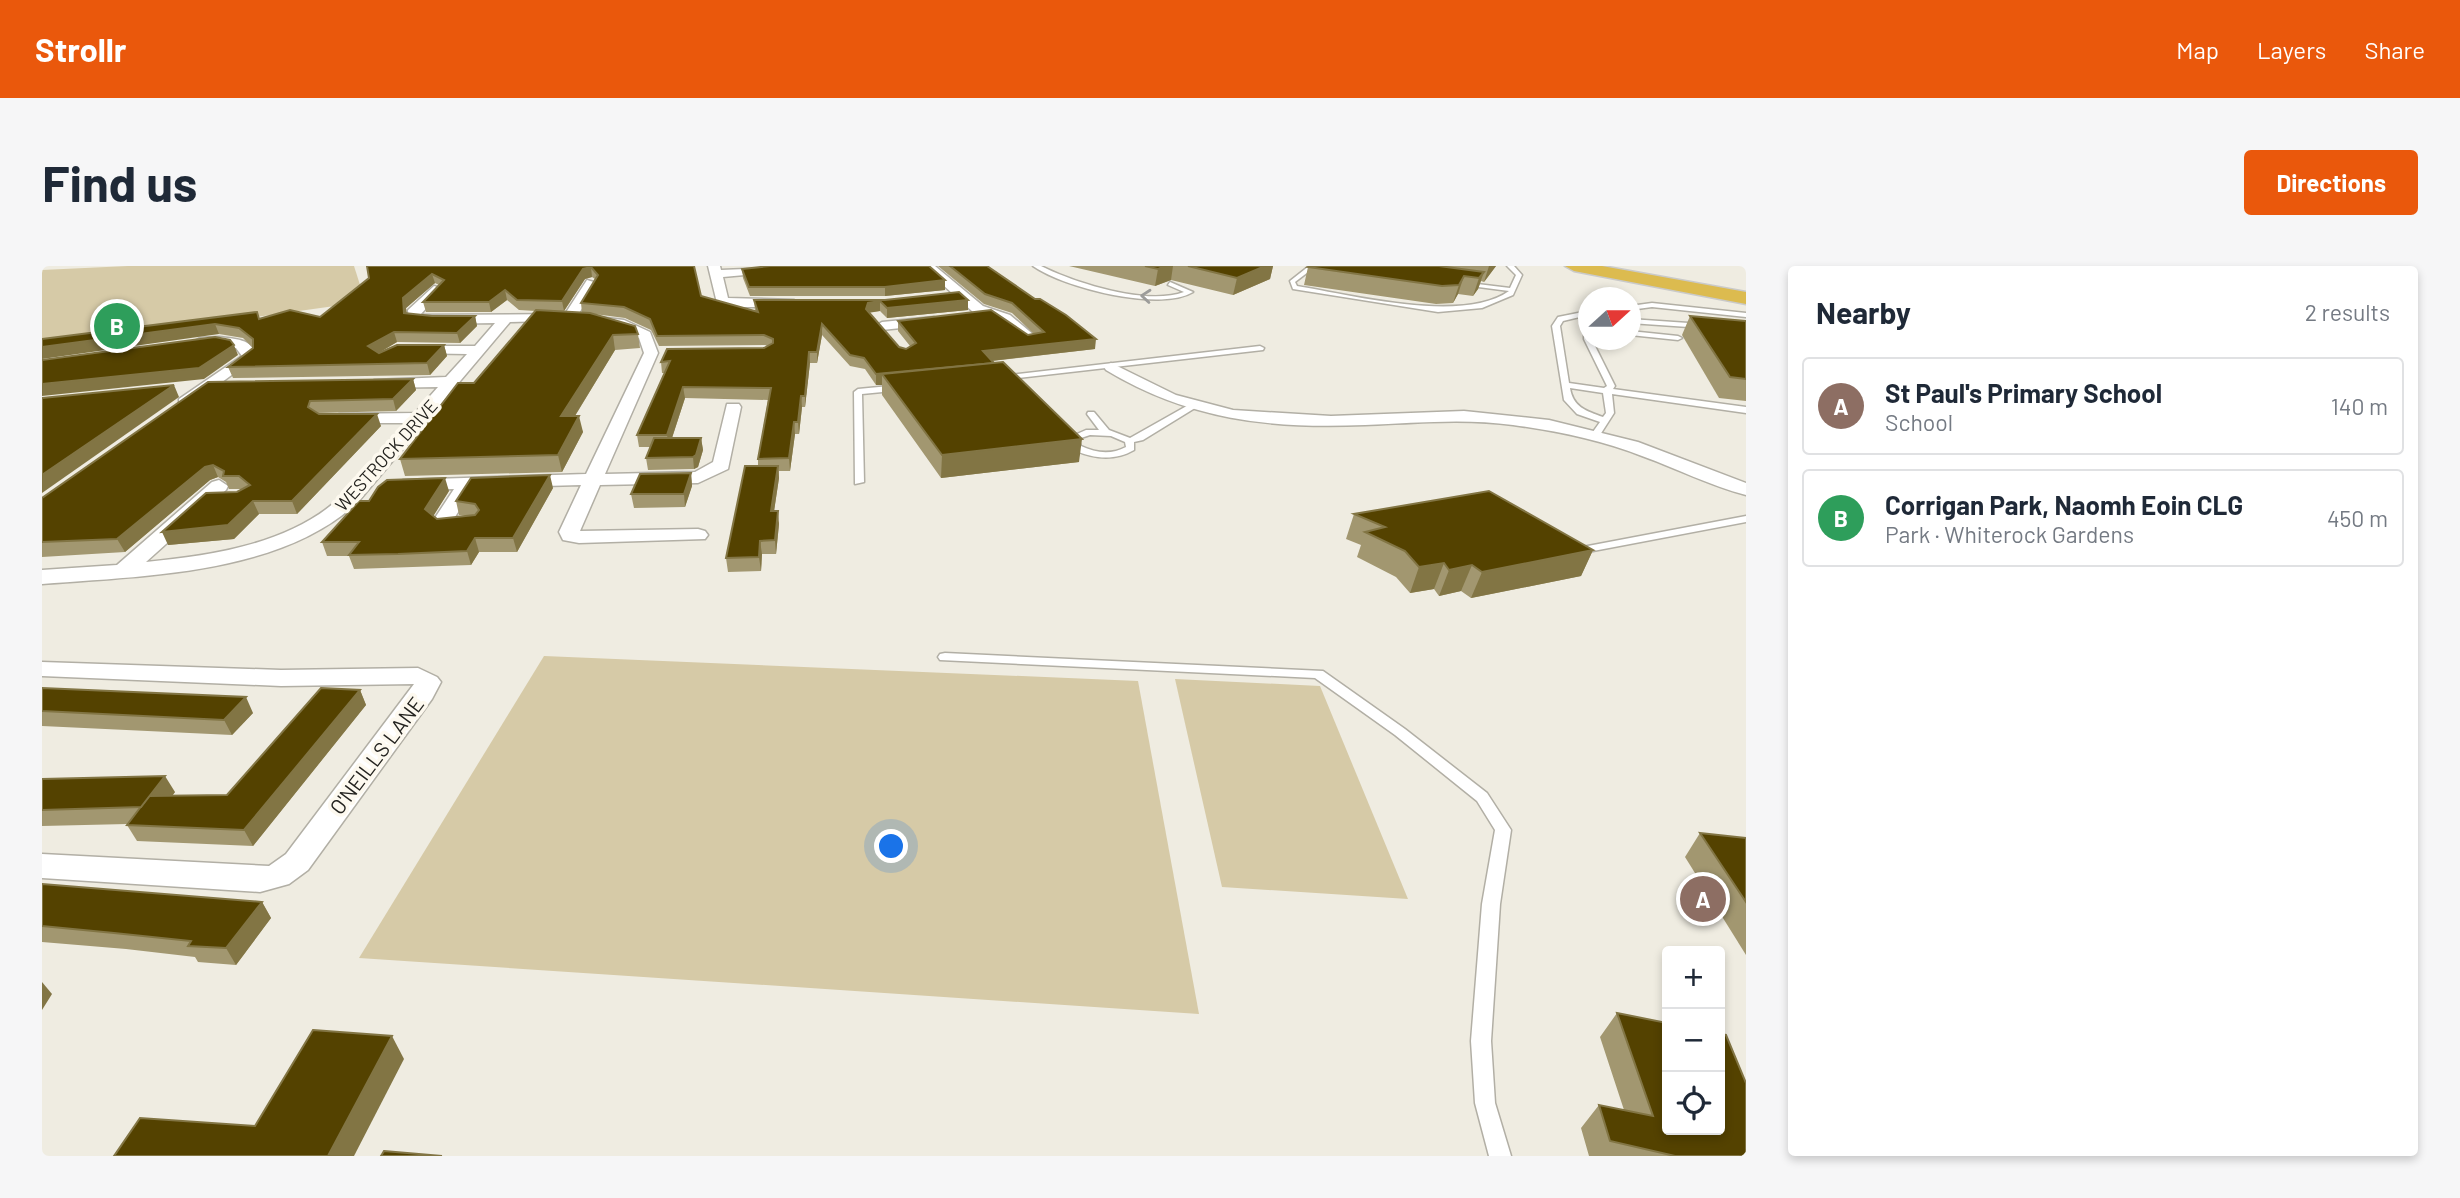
<!DOCTYPE html>
<html lang="en">
<head>
<meta charset="utf-8">
<style>
  body { margin:0; font-family:Barlow,sans-serif; background:#f6f6f7; color:#1f2937 }
  .controls { position:absolute; right:21px; bottom:21px; display:grid; overflow:hidden; border-radius:7px; box-shadow:0 4px 10px #0003 }
  .controls button { width:63px; height:63px; display:grid; place-items:center; padding:0; border:0; border-bottom:2px solid #e0e1e3; background:#fff; color:#1f2937; font:35px sans-serif }
  .compass { position:absolute; left:1536px; top:21px; width:63px; height:63px; border-radius:50%; background:#fff; box-shadow:0 4px 10px #0003; rotate:69deg }
  .you { position:absolute; left:850px; top:581px; width:24px; height:24px; margin:-18px; border:5px solid #fff; border-radius:50%; background:#1a73e8; box-shadow:0 0 0 10px #1a73e833 }
  .badge { display:grid; place-items:center; width:46px; height:46px; border-radius:50%; background:#ea580c; color:#fff; font-size:23px; font-weight:700 }
  .pin { position:absolute; translate:-50% -50%; border:4px solid #fff; box-shadow:0 2px 7px #0006 }
  .list { margin:0; padding:0; list-style:none }
  h2 { display:flex; justify-content:space-between; align-items:center; height:91px; margin:0; padding:0 28px; font-size:30px }
  h2 small { font-size:23px; font-weight:400; color:#747a83 }
  .list li { display:grid; grid-template-columns:46px 1fr auto; gap:21px; align-items:center; box-sizing:border-box; height:98px; margin:0 14px 14px; padding:0 14px; border:2px solid #e0e1e3; border-radius:7px }
  .list b { display:block; font-size:26px; white-space:nowrap }
  .list p { margin:0; font-size:23px; white-space:nowrap; color:#747a83 }
  .list em { font-size:23px; font-style:normal; color:#747a83 }
  .icon { flex:none; width:38px; height:38px; fill:none; stroke:currentColor; stroke-width:2; stroke-linecap:round; stroke-linejoin:round }
  .map { position:relative; flex:none; width:1704px; height:890px; overflow:hidden; border-radius:7px }
  header { display:flex; align-items:center; gap:42px; box-sizing:border-box; height:98px; padding:0 35px; background:#ea580c; color:#fff }
  header strong { font-size:33px }
  nav { display:flex; gap:38px; margin-inline-start:auto; font-size:24px }
  .intro { display:flex; align-items:center; justify-content:space-between; box-sizing:border-box; height:168px; padding:0 42px }
  h1 { margin:0; font-size:49px }
  .button { padding:18px 32px; border-radius:7px; background:#ea580c; color:#fff; font-size:24px; font-weight:700 }
  main { display:flex; gap:42px; padding:0 42px }
  aside { flex:1; background:#fff; border-radius:7px; box-shadow:0 4px 10px #0003 }
  .map>svg:first-child { display:block }
  .green { fill:#d6caa7 }
  .lines { fill:none; stroke-linecap:round; stroke-linejoin:round }
  .lane-casing { stroke:#b2afa5; stroke-width:3 }
  .street-casing { stroke:#b2afa5; stroke-width:3 }
  .highway-casing { stroke:#cacac9; stroke-width:3 }
  .lane { fill:#fff; fill-rule:evenodd }
  .street { fill:#fff; fill-rule:evenodd }
  .highway { fill:#dcbb4f; fill-rule:evenodd }
  .wall { fill:#a29770; fill-rule:evenodd }
  .shaded-wall { fill:#827544 }
  .building { fill:#544200; stroke:#827544; stroke-width:2 }
  .oneway { stroke:#9c9c9a }
  .labels { text-anchor:middle; dominant-baseline:central; stroke-width:7; stroke-linejoin:round; paint-order:stroke }
  .far-street-label { font-size:18px; fill:#24231f; stroke:#fdf9ef }
  .street-label { font-size:21px; fill:#24231f; stroke:#fdf9ef }
</style>
</head>
<body>
<header>
<strong>Strollr</strong>
<nav><a>Map</a><a>Layers</a><a>Share</a></nav>
</header>
<div class="intro"><h1>Find us</h1><a class="button">Directions</a></div>
<main>
<div class="map">
<svg width="1704" height="890" viewBox="0 0 1704 890">
  <rect width="100%" height="100%" fill="#efece1"/>
  <g class="green">
    <polygon points="86,0 312,0 319,22 300,39 0,81 0,4"/>
    <polygon points="502,390 1096,415 1157,748 317,692"/>
    <polygon points="1133,413 1278,420 1366,633 1180,621"/>
  </g>
  <g class="lines">
    <defs>
      <g id="lane">
        <path d="M991 0H999C1033 17 1105 40 1142 26L1126 19 1128 16 1151 26C1118 46 1022 22 991 0Z"/>
        <path d="M1267 0H1274L1253 16 1255 20C1310 29 1421 58 1467 25L1421 19 1419 16 1468 22 1474 9 1465 0H1472L1480 9 1471 29 1440 42 1396 46 1251 23 1248 15Z"/>
        <polygon points="1610,37 1704,47 1704,51 1610,41 1588,44 1588,40"/>
        <path d="M1546 45V49L1521 55 1518 60 1527 117 1562 122 1565 120 1542 73V66L1546 64V74H1550L1573 120 1571 123 1704 141V147L1570 128 1572 147 1556 172H1550L1548 170 1558 156 1535 148 1522 134 1510 60 1516 51ZM1528 122 1561 127 1564 147 1561 151C1544 145 1531 141 1528 122Z"/>
        <polygon points="1588,53 1661,58 1665,60 1661,62 1588,57"/>
        <polygon points="1588,65 1636,70 1640,72 1636,74 1588,69"/>
        <polygon points="1218,80 1222,82 1221,84 958,114 954,112 958,110"/>
        <polygon points="858,119 861,120 861,124 820,128 822,216 813,218 812,126 816,123"/>
        <path d="M1150 137 1154 140 1153 142 1101 174 1092 176V184C1073 195 1052 193 1032 184L1026 172 1044 164H1057L1045 148 1046 146H1052L1067 164 1088 172ZM1048 169 1069 170 1083 176 1084 181C1069 189 1054 187 1039 180L1036 173Z"/>
        <polygon points="1704,250 1704,256 1530,289 1524,286 1530,283"/>
        <polygon points="903,387 1281,405 1363,463 1445,527 1469,564 1458,638 1449,775 1453,837 1469,890 1447,890 1433,837 1429,775 1440,638 1453,564 1435,535 1353,469 1273,412 898,394 896,391 898,388"/>
      </g>
      <g id="street">
        <polygon points="666,0 678,0 679,4 775,0 769,3 681,11 686,32 752,34 753,37 747,41 688,41 675,37"/>
        <polygon points="880,0 893,0 941,40 968,49 999,75 987,78 958,55 931,46"/>
        <path d="M545 14 555 17 536 49 582 54 608 66 616 87 563 208 653 206 671 196 685 138H697L699 141 686 203 656 217 558 219 538 265 656 263 663 265 666 269 663 273 537 277 521 274 517 266 539 219 431 222 413 251 434 253 437 257 434 261 392 262 389 258 412 223 368 224 361 222 359 218 361 214 544 208 602 87 597 72C558 52 512 55 468 56L316 236C238 309 100 310 0 318V304L75 299 170 216 177 214 186 220 184 224 104 296C167 290 242 279 292 237 320 214 341 184 364 157H303L295 152 297 148 373 147 396 121 337 122 332 120V114L404 111 425 88 366 87 359 83 361 80H433L453 57 393 58 367 55 366 44 392 20 402 23 378 49 523 48Z"/>
        <polygon points="892,51 899,55 897,58 840,64 833,60 840,56"/>
        <path d="M177 71C192 73 211 72 214 91L149 139H137V133L200 90 194 82 158 80 151 76 158 72Z"/>
        <path d="M1069 97 1134 129 1191 144 1289 150 1422 145 1507 154 1596 176 1704 217V229C1668 220 1634 202 1600 190 1559 174 1515 165 1471 159 1422 152 1373 157 1323 159 1228 163 1147 154 1064 104L1062 101Z"/>
        <polygon points="0,396 239,404 376,402 395,411 399,416 390,433 266,604 247,618 218,626 0,612 0,588 227,600 244,588 372,418 239,420 0,410"/>
      </g>
      <polygon id="highway" points="1523,0 1560,0 1704,26 1704,38 1532,5"/>
    </defs>
    <use href="#lane" class="lane-casing"/>
    <use href="#street" class="street-casing"/>
    <use href="#highway" class="highway-casing"/>
    <use href="#lane" class="lane"/>
    <use href="#street" class="street"/>
    <use href="#highway" class="highway"/>
  </g>
  <g class="wall">
    <path d="M325 0H652L659 30 713 45 712 34H926V44L845 52 838 45 827 46 857 81 864 83 868 80 856 65V55L986 69 992 68 970 47 942 38 896 0H945L1053 83 950 95 1037 196 899 212 840 129V119H834L823 103 808 100 780 69 775 97H768L763 141H760L757 168H753L748 205H737V212L732 245 737 258 734 288H720L719 305 686 306 684 292 716 200V193L726 134 643 132 630 172H659L661 184 656 201 652 203 606 204 604 192 609 181H597L595 169 623 107H620L619 96 722 82 725 80 723 79 617 80 609 64 583 52 552 48 596 68 598 82 573 84 533 150 541 166 520 206 363 210 358 193 432 117 494 45 477 44 465 34 449 46H384L381 36 397 19 393 17 364 42 365 47 390 50H433L435 60 418 77 355 76 336 87 402 79 405 90 388 109 191 112 186 101 211 82 201 72 177 68 0 73 217 53 278 51 327 12ZM550 11 553 13 539 37 540 47 522 45 543 13Z"/>
    <polygon points="1027,0 1231,0 1228,13 1191,29 1129,14 1113,20"/>
    <polygon points="1268,0 1454,0 1442,16 1439,15 1436,23 1431,30 1416,28 1411,37 1394,38 1262,19 1266,1"/>
    <polygon points="700,3 903,24 843,30 708,30 701,12"/>
    <polygon points="1648,50 1704,55 1704,135 1677,132 1640,69"/>
    <polygon points="371,113 374,124 354,145 275,147 339,160 255,248 217,248 192,273 126,279 201,223 187,223 184,216 176,211 168,214 83,286 0,291 0,232 166,116"/>
    <polygon points="649,207 650,220 643,241 592,242 589,228"/>
    <polygon points="511,222 475,286 437,286 429,299 312,303 307,290 285,290 280,276 407,225 391,250 395,253 426,250 417,249 414,235"/>
    <polygon points="1312,248 1551,284 1539,310 1429,332 1419,325 1397,330 1392,323 1368,327 1354,311 1315,291 1319,279 1304,273"/>
    <polygon points="0,422 211,447 190,469 0,460"/>
    <polygon points="318,424 324,439 211,580 95,575 85,559 85,558 0,560 0,513 133,526 130,530 185,529"/>
    <polygon points="1658,567 1704,572 1704,689 1643,591"/>
    <polygon points="0,618 220,636 229,652 194,699 156,696 153,691 84,683 0,676"/>
    <polygon points="1575,747 1704,890 1547,890 1539,862 1557,839 1582,844 1558,771"/>
  </g>
  <g class="shaded-wall">
    <polygon points="1123,0 1131,0 1129,14 1113,20 1116,3"/>
    <polygon points="1223,0 1231,0 1228,13 1191,29 1195,12"/>
    <polygon points="1447,0 1454,0 1442,16"/>
    <polygon points="549,1 550,11 543,13 522,45 520,35 541,3"/>
    <polygon points="1442,6 1436,23 1431,30 1437,12"/>
    <polygon points="390,8 393,17 364,42 365,57 362,47 361,32"/>
    <polygon points="1422,10 1416,28 1411,37 1417,19"/>
    <polygon points="903,14 903,24 843,30 843,21"/>
    <polygon points="463,24 465,34 449,46 447,36"/>
    <polygon points="926,34 926,44 845,52 845,42"/>
    <polygon points="838,35 838,45 826,47 824,43 826,37"/>
    <polygon points="433,50 435,60 418,77 415,67"/>
    <polygon points="173,58 177,68 0,93 0,81"/>
    <polygon points="780,58 780,69 775,97 775,86"/>
    <polygon points="352,66 355,76 330,91 326,80"/>
    <polygon points="571,69 573,84 523,166 519,150"/>
    <polygon points="1054,73 1053,83 940,96 941,85"/>
    <polygon points="192,79 196,89 162,113 0,130 0,118"/>
    <polygon points="402,79 405,90 388,109 385,97"/>
    <polygon points="767,86 768,97 763,141 763,130"/>
    <polygon points="952,97 840,108 840,119 834,119 834,108"/>
    <polygon points="371,113 374,124 354,145 351,133"/>
    <polygon points="132,119 137,131 0,227 0,209"/>
    <polygon points="641,121 643,132 627,181 625,169"/>
    <polygon points="759,130 760,141 757,168 756,156"/>
    <polygon points="335,148 339,160 255,248 250,235"/>
    <polygon points="537,150 541,166 520,206 516,189"/>
    <polygon points="752,156 753,168 748,205 747,192"/>
    <polygon points="659,172 661,184 656,201 652,203 651,191"/>
    <polygon points="1040,173 1037,196 899,212 900,189"/>
    <polygon points="171,199 176,211 168,214 83,286 75,273 163,201"/>
    <polygon points="736,200 737,212 730,259 729,245"/>
    <polygon points="649,207 650,220 643,241 642,228"/>
    <polygon points="508,209 511,222 475,286 471,272"/>
    <polygon points="403,212 407,225 387,257 383,243"/>
    <polygon points="211,235 217,248 192,273 126,279 120,266"/>
    <polygon points="736,245 737,258 734,288 733,274"/>
    <polygon points="433,272 437,286 429,299 425,285"/>
    <polygon points="718,275 720,288 719,305 717,291"/>
    <polygon points="1551,284 1539,310 1429,332 1440,306"/>
    <polygon points="1402,297 1392,323 1368,327 1377,301"/>
    <polygon points="1430,299 1419,325 1397,330 1407,304"/>
    <polygon points="318,424 324,439 211,580 202,564"/>
    <polygon points="204,431 211,447 190,469 182,454"/>
    <polygon points="123,510 133,526 109,558 99,541"/>
    <polygon points="220,636 229,652 194,699 184,682"/>
    <polygon points="0,716 10,728 0,744"/>
    <polygon points="350,770 362,793 312,890 286,890"/>
  </g>
  <g class="building">
    <polygon points="325,0 652,0 659,30 716,46 712,34 843,34 917,26 926,34 845,42 838,35 826,37 824,43 857,81 864,83 874,77 856,55 949,44 986,69 1002,66 970,37 943,28 908,0 945,0 993,33 998,33 1024,49 1054,73 941,85 952,97 834,108 822,92 808,89 780,58 775,86 767,86 763,130 759,130 756,156 752,156 747,192 716,193 729,122 641,121 625,169 595,169 628,95 619,96 625,83 722,82 731,77 731,73 722,69 615,70 608,53 582,41 539,37 556,9 549,1 541,3 520,35 475,34 463,24 447,36 381,36 402,14 390,8 361,32 362,47 390,50 433,50 415,67 352,66 326,80 337,87 355,79 402,79 385,97 186,101 211,82 211,73 197,62 173,58 0,81 0,73 215,46 217,53 248,44 278,51 327,12"/>
    <polygon points="728,0 887,0 903,14 843,21 707,21 700,3"/>
    <polygon points="1103,0 1123,0 1116,3"/>
    <polygon points="1146,0 1223,0 1195,12"/>
    <polygon points="1268,0 1397,0 1442,6 1437,12 1422,10 1417,19 1400,20 1266,1"/>
    <polygon points="494,44 548,47 593,60 596,68 571,69 519,150 537,150 516,189 358,193 416,117 432,117"/>
    <polygon points="1648,50 1704,55 1704,113 1688,111"/>
    <polygon points="173,71 188,74 192,79 157,102 0,118 0,94"/>
    <polygon points="961,96 1040,173 900,189 840,108"/>
    <polygon points="371,113 351,133 268,135 266,141 277,148 335,148 250,235 211,235 186,259 120,266 164,227 195,226 208,219 197,210 181,210 182,205 171,199 163,201 75,273 0,276 0,232 166,116"/>
    <polygon points="132,119 0,209 0,132"/>
    <polygon points="612,172 659,172 654,189 651,191 604,192"/>
    <polygon points="703,200 736,200 729,245 736,245 733,274 718,275 717,291 684,292"/>
    <polygon points="649,207 642,228 589,228 598,208"/>
    <polygon points="508,209 471,272 433,272 425,285 356,288 307,289 317,276 280,276 317,235 327,235 336,221 345,214 403,212 383,243 395,253 433,249 437,244 433,238 414,235 429,212"/>
    <polygon points="1447,225 1551,284 1440,306 1430,299 1407,304 1402,297 1377,301 1363,285 1323,266 1343,261 1312,248"/>
    <polygon points="0,422 204,431 182,454 0,445"/>
    <polygon points="279,422 318,424 202,564 85,559 107,530 185,529"/>
    <polygon points="123,510 99,541 0,544 0,513"/>
    <polygon points="1658,567 1704,572 1704,636"/>
    <polygon points="0,618 220,636 184,682 146,680 149,675 72,667 0,660"/>
    <polygon points="1575,747 1625,757 1625,864 1678,864 1678,768 1684,769 1704,817 1704,890 1633,890 1568,875 1557,839 1611,850"/>
    <polygon points="271,764 350,770 286,890 72,890 98,852 213,860"/>
    <polygon points="342,885 400,890 339,890"/>
  </g>
  <defs><path id="oneway-chevron" d="M-2-3.5L2.5 0L-2 3.5" fill="none" stroke-width="1.6" stroke-linecap="round" stroke-linejoin="round" transform="scale(1.75)"/></defs>
  <use class="oneway" href="#oneway-chevron" transform="translate(1104 30) rotate(-175)"/>
  <g class="labels">
    <g class="far-street-label">
      <text transform="translate(344 189) rotate(-48)">WESTROCK DRIVE</text>
    </g>
    <g class="street-label">
      <text transform="translate(334 489) rotate(-53)">O'NEILLS LANE</text>
    </g>
  </g>
</svg>
<div class="controls">
<button>+</button>
<button>−</button>
<button><svg class="icon" aria-label="locate" viewBox="0 0 24 24"><circle cx="12" cy="12" r="6"/><path d="M12 2v4M12 18v4M2 12h4M18 12h4"/></svg></button>
</div>
<svg class="compass" viewBox="-18 -18 36 36"><path d="M0-13l5 13h-10z" fill="#e53935"/><path d="M0 13l5-13h-10z" fill="#747a83"/></svg>
<div class="you"></div>
<div class="pin badge" style="left:1661px;top:633px;background:#8d6e63">A</div>
<div class="pin badge" style="left:75px;top:60px;background:#2e9e5b">B</div>
</div>
<aside>
<h2>Nearby<small>2 results</small></h2>
<ul class="list">
<li><span class="badge" style="background:#8d6e63">A</span><div><b>St Paul's Primary School</b><p>School</p></div><em>140 m</em></li>
<li><span class="badge" style="background:#2e9e5b">B</span><div><b>Corrigan Park, Naomh Eoin CLG</b><p>Park · Whiterock Gardens</p></div><em>450 m</em></li>
</ul>
</aside>
</main>
</body>
</html>
